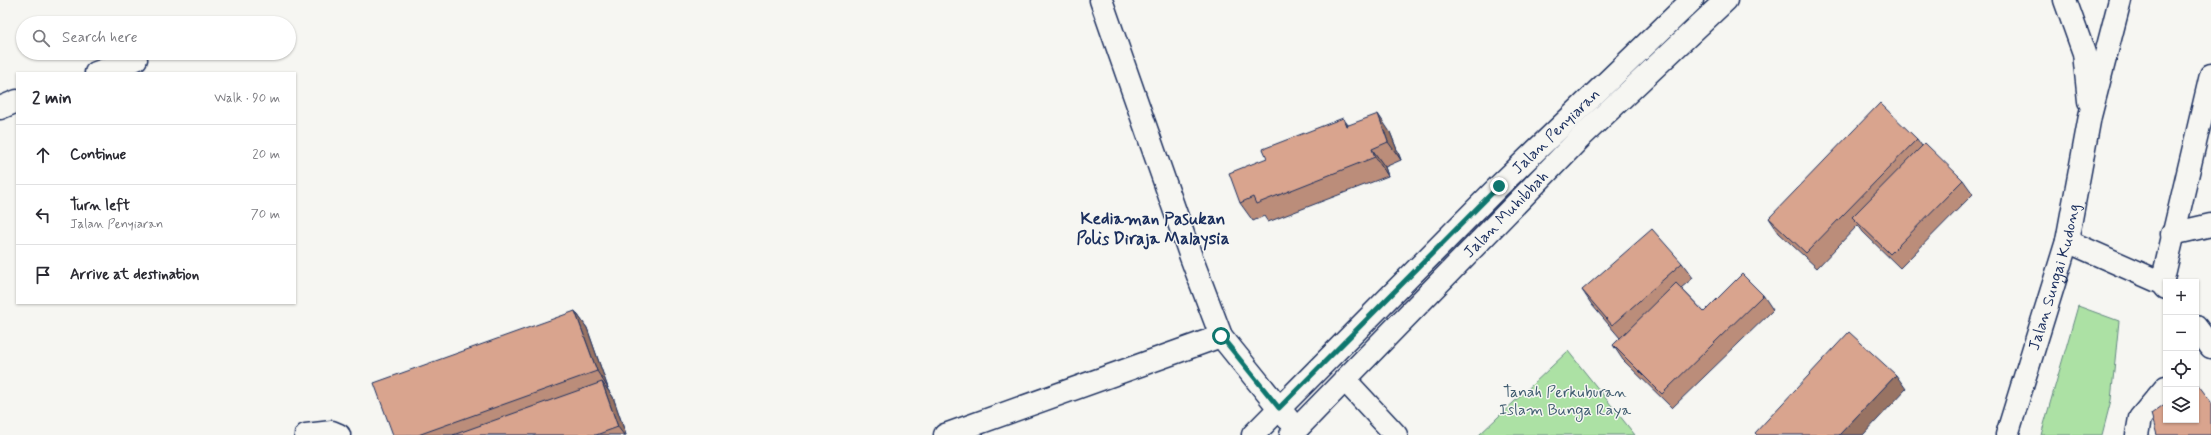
<!DOCTYPE html>
<html lang="en">
<head>
<meta charset="utf-8">
<style>
  body { margin:0; font-family:Mynerve,sans-serif; background:#f7f7f7; color:#2b2b33 }
  .controls { position:absolute; right:12px; bottom:12px; display:grid; overflow:hidden; border-radius:0px; box-shadow:0 1px 3px #0004 }
  .controls button { width:36px; height:36px; display:grid; place-items:center; padding:0; border:0; border-bottom:1px solid #e1e1e2; background:#fff; color:#2b2b33; font:20px sans-serif }
  .stop { position:absolute; width:12px; height:12px; margin:-9px; border:3px solid #0f766e; border-radius:50%; background:#fff }
  .stop.end { background:#0f766e; border-color:#fff; box-shadow:0 1px 4px #0008 }
  .list { margin:0; padding:0; list-style:none }
  h2 { display:flex; justify-content:space-between; align-items:center; height:52px; margin:0; padding:0 16px; font-size:17px }
  h2 small { font-size:13px; font-weight:400; color:#7c7c81 }
  .list li { display:grid; grid-template-columns:26px 1fr auto; gap:12px; align-items:center; box-sizing:border-box; height:60px; padding:0 16px; border-top:1px solid #e1e1e2 }
  .list b { display:block; font-size:15px; white-space:nowrap }
  .list p { margin:0; font-size:13px; white-space:nowrap; color:#7c7c81 }
  .list em { font-size:13px; font-style:normal; color:#7c7c81 }
  .icon { flex:none; width:22px; height:22px; fill:none; stroke:currentColor; stroke-width:2; stroke-linecap:round; stroke-linejoin:round }
  .map { position:relative; flex:none; width:2211px; height:435px; overflow:hidden }
  .search { position:absolute; background:#fff; box-shadow:0 1px 3px #0004; left:16px; top:16px; width:280px; height:44px; display:flex; align-items:center; gap:10px; box-sizing:border-box; padding:0 14px; border-radius:22px; color:#7c7c81; font-size:15px }
  .panel { position:absolute; background:#fff; box-shadow:0 1px 3px #0004; left:16px; top:72px; width:280px; height:232px; border-radius:0px }
  .map>svg:first-child { display:block }
  .green { fill:#ace1a4; stroke:#648881 }
  .lines { fill:none; stroke-linecap:round; stroke-linejoin:round }
  .minor-casing { stroke:#1b2f5e; stroke-width:25 }
  .major-casing { stroke:#1b2f5e; stroke-width:25 }
  .minor { stroke:#f6f6f2; stroke-width:22 }
  .major { stroke:#f6f6f2; stroke-width:22 }
  .wall { fill:#bb8d7a; stroke:#1b2f5e }
  .shaded-wall { fill:#987363; stroke:#1b2f5e }
  .building { fill:#d9a48e; stroke:#1b2f5e }
  .route { stroke:#0f766e; stroke-width:5 }
  .labels { text-anchor:middle; dominant-baseline:central; stroke-width:3; stroke-linejoin:round; paint-order:stroke }
  .street-label { font-size:16px; fill:#1b2f5e; stroke:#f6f6f2 }
  .park-label { font-size:16px; fill:#3f5c70; stroke:#f6f6f2 }
  .neighbourhood-label { font-size:17px; font-weight:bold; fill:#1b2f5e; stroke:#f6f6f2 }
</style>
</head>
<body>
<div class="map">
<svg width="2211" height="435" viewBox="0 0 2211 435">
  <rect width="100%" height="100%" fill="#f6f6f2"/>
  <filter id="ink" filterUnits="userSpaceOnUse"><feTurbulence type="fractalNoise" baseFrequency=".025" numOctaves="2"/><feDisplacementMap in="SourceGraphic" scale="8" xChannelSelector="R" yChannelSelector="G"/><feConvolveMatrix kernelMatrix="1 2 1 2 8 2 1 2 1" color-interpolation-filters="sRGB"/></filter>
  <g filter="url(#ink)">
    <g class="green">
      <polygon points="2078,306 2119,321 2111,400 2102,435 2041,435"/>
      <polygon points="1568,351 1635,435 1479,435"/>
    </g>
    <g class="lines">
      <defs>
        <g id="minor">
          <polyline points="1101,0 1191,257 1221,336 1288,419"/>
          <polyline points="2065,0 2084,53 2089,101"/>
          <polyline points="96,73 136,59"/>
          <polyline points="0,108 17,101"/>
          <polyline points="2172,234 2211,225"/>
          <polyline points="2067,241 2162,283 2166,288"/>
          <polyline points="2162,283 2211,75"/>
          <polyline points="2196,327 2211,347"/>
          <polyline points="1345,380 1396,435"/>
          <polyline points="306,435 332,432 339,435"/>
          <polyline points="945,435 1221,336"/>
          <path id="s1" d="M1253 435 1499 186 1692 0"/>
          <path id="s2" d="M2007 435 2067 241 2090 116 2120 0"/>
          <polyline points="2137,435 2140,418 2166,387"/>
        </g>
        <g id="major">
          <path id="s3" d="M1291 435 1582 136 1726 0"/>
        </g>
      </defs>
      <use href="#minor" class="minor-casing"/>
      <use href="#major" class="major-casing"/>
      <use href="#minor" class="minor"/>
      <use href="#major" class="major"/>
    </g>
    <g class="wall">
      <polygon points="1348,125 1390,132 1401,160 1385,167 1388,176 1268,222 1264,216 1253,221 1240,203"/>
      <polygon points="1917,139 1922,146 1963,180 1973,194 1900,268 1863,232 1858,225 1817,268 1779,233 1769,218"/>
      <polygon points="1682,263 1693,278 1681,288 1704,312 1763,295 1773,310 1672,408 1623,360 1613,345 1620,338 1592,305 1582,290"/>
      <polygon points="575,311 587,328 608,388 607,388 613,397 626,435 393,435"/>
    </g>
    <g class="shaded-wall">
      <polygon points="1378,114 1390,132 1401,160 1388,142"/>
      <polygon points="1343,118 1356,136 1346,126"/>
      <polygon points="1372,149 1385,167 1388,176 1375,157"/>
      <polygon points="575,311 587,328 608,388 597,371"/>
      <polygon points="1896,375 1906,389 1863,435 1839,435"/>
      <polygon points="602,382 613,397 626,435 624,435 618,427"/>
    </g>
    <g class="building">
      <polygon points="1880,103 1917,139 1806,253 1769,218"/>
      <polygon points="1378,114 1388,142 1372,149 1375,157 1256,204 1253,197 1240,203 1229,173 1267,158 1263,149 1343,118 1346,126"/>
      <polygon points="1925,143 1963,180 1890,254 1852,217"/>
      <polygon points="1652,229 1682,263 1612,325 1582,290"/>
      <polygon points="1742,274 1763,295 1662,394 1613,345 1676,283 1704,312"/>
      <polygon points="575,311 597,371 418,435 393,435 374,383"/>
      <polygon points="1849,332 1896,375 1839,435 1757,435 1755,433"/>
      <polygon points="602,382 618,427 596,435 453,435"/>
      <polygon points="2196,382 2211,402 2211,435 2157,435 2151,414 2166,403 2166,420 2196,420"/>
    </g>
  </g>
  <g class="lines" filter="url(#ink)">
    <polyline class="route" points="1221,336 1279,408 1499,186"/>
  </g>
  <g class="labels">
    <g class="street-label">
      <text stroke="none"><textPath href="#s1" startOffset="429">Jalan Penyiaran</textPath></text>
      <text stroke="none"><textPath href="#s3" startOffset="308">Jalan Muhibbah</textPath></text>
      <text stroke="none"><textPath href="#s2" startOffset="165">Jalan Sungai Kudong</textPath></text>
    </g>
    <g class="park-label">
      <text x="1565" y="392">Tanah Perkuburan<tspan x="1565" dy="18">Islam Bunga Raya</tspan></text>
    </g>
    <g class="neighbourhood-label">
      <text x="1153" y="219">Kediaman Pasukan<tspan x="1153" dy="20">Polis Diraja Malaysia</tspan></text>
    </g>
  </g>
</svg>
<div class="controls">
<button>+</button>
<button>−</button>
<button><svg class="icon" aria-label="locate" viewBox="0 0 24 24"><circle cx="12" cy="12" r="6"/><path d="M12 2v4M12 18v4M2 12h4M18 12h4"/></svg></button>
<button><svg class="icon" aria-label="layers" viewBox="0 0 24 24"><path d="M12 4l9 5-9 5-9-5zM3 14l9 5 9-5"/></svg></button>
</div>
<div class="stop" style="left:1221px;top:336px"></div>
<div class="stop end" style="left:1499px;top:186px"></div>
<div class="search"><svg class="icon" aria-label="search" viewBox="0 0 24 24"><circle cx="10" cy="10" r="6"/><path d="M15 15l6 6"/></svg>Search here</div>
<section class="panel">
<h2>2 min<small>Walk · 90 m</small></h2>
<ul class="list">
<li><svg class="icon" aria-label="ahead" viewBox="0 0 24 24"><path d="M12 20V5M6 11l6-6 6 6"/></svg><div><b>Continue</b></div><em>20 m</em></li>
<li><svg class="icon" aria-label="left" viewBox="0 0 24 24"><path d="M17 20v-9H6M10 6l-5 5 5 5"/></svg><div><b>Turn left</b><p>Jalan Penyiaran</p></div><em>70 m</em></li>
<li><svg class="icon" aria-label="arrive" viewBox="0 0 24 24"><path d="M6 21V4h12l-3 4 3 4H6"/></svg><div><b>Arrive at destination</b></div></li>
</ul>
</section>
</div>
</body>
</html>
